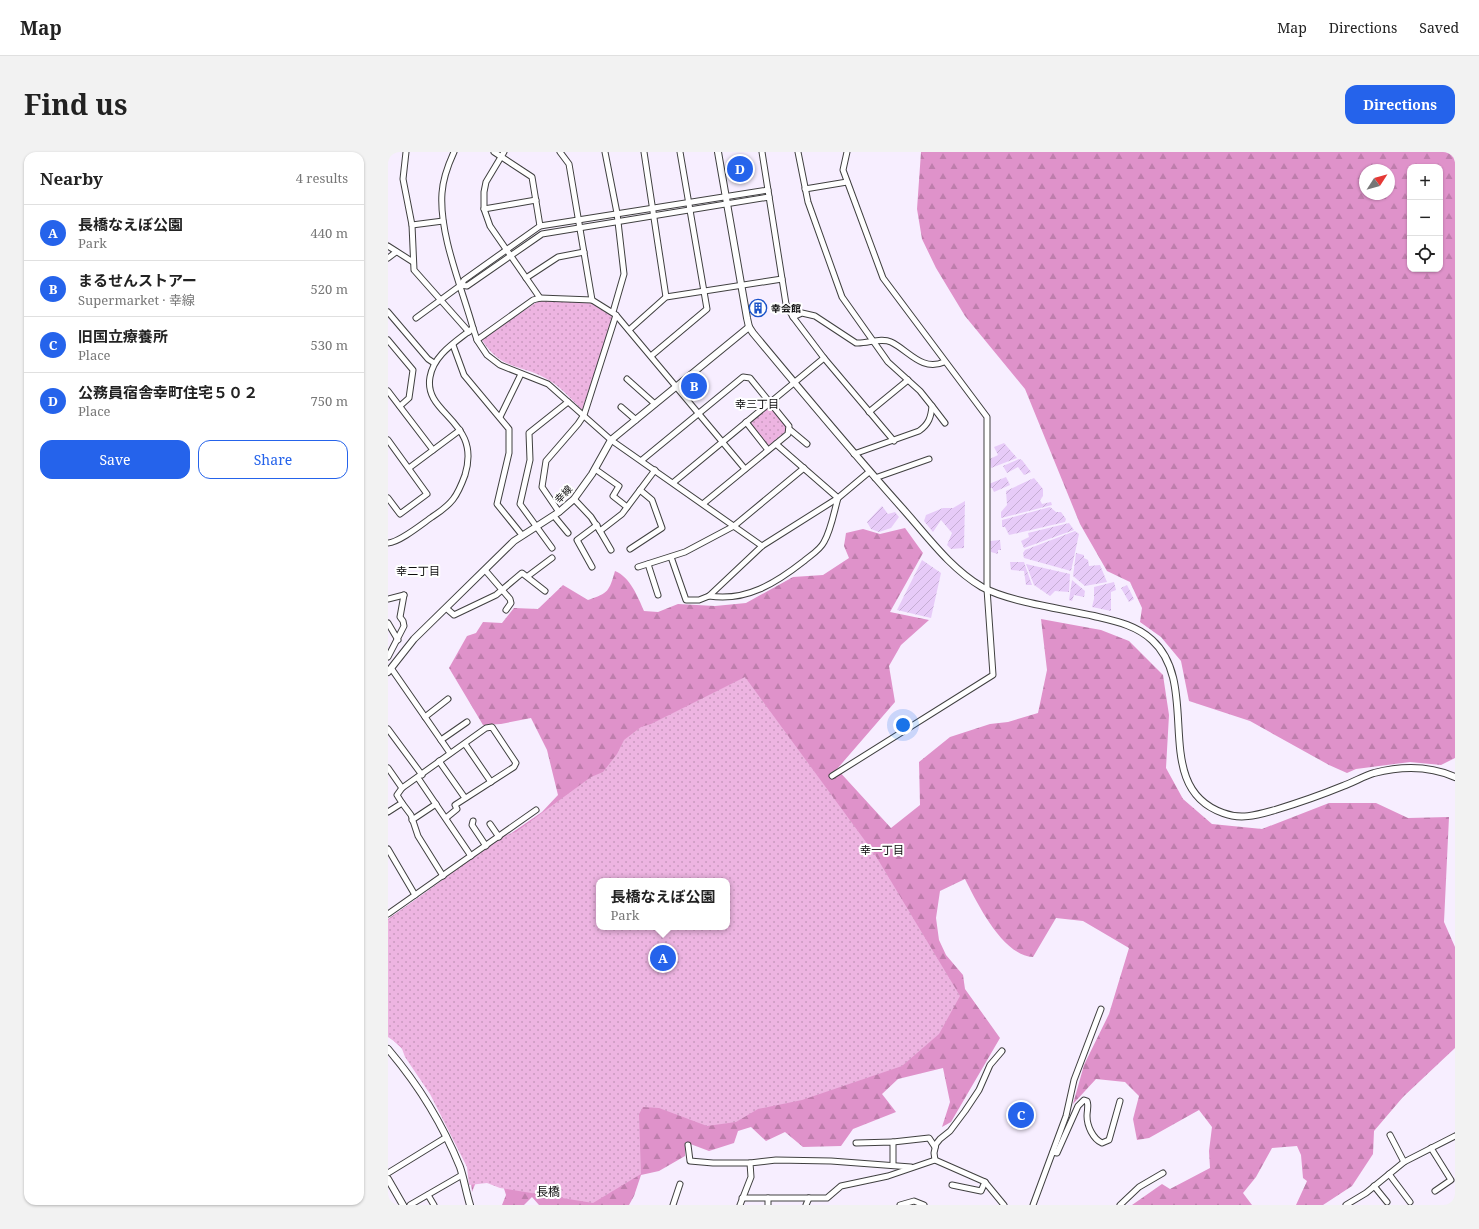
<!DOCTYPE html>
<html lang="en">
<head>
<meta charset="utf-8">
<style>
  body { margin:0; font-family:"Noto Serif","Noto Sans JP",serif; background:#f2f2f2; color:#222 }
  .controls { position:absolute; right:12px; top:12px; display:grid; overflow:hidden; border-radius:8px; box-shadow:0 1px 3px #0004 }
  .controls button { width:36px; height:36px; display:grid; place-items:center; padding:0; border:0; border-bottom:1px solid #e0e0e0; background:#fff; color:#222; font:20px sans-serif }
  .compass { position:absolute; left:971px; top:12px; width:36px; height:36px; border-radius:50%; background:#fff; box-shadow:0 1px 3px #0004; rotate:54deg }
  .you { position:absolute; left:515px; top:573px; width:14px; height:14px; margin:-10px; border:3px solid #fff; border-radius:50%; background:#1a73e8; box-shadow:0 0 0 6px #1a73e833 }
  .badge { display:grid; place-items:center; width:26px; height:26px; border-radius:50%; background:#2563eb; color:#fff; font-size:13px; font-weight:700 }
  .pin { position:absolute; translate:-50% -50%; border:2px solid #fff; box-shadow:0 1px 4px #0006 }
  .popup { position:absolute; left:208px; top:726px; width:134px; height:52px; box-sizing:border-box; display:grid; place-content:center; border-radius:8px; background:#fff; filter:drop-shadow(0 1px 3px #0005); font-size:13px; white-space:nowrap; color:#767676 }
  .popup b { font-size:15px; color:#222 }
  .popup::after { content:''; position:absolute; left:50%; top:100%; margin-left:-8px; border:8px solid transparent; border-top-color:#fff }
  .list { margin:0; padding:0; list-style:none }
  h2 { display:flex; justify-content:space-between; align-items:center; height:52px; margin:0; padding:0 16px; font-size:17px }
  h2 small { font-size:13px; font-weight:400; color:#767676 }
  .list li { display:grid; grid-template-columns:26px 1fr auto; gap:12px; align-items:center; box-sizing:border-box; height:56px; padding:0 16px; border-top:1px solid #e0e0e0 }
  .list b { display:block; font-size:15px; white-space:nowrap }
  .list p { margin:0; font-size:13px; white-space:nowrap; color:#767676 }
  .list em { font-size:13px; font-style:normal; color:#767676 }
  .actions { display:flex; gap:8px; padding:12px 16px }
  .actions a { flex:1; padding:9px 0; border:1px solid #2563eb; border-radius:12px; text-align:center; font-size:14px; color:#2563eb }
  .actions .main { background:#2563eb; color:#fff }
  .icon { flex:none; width:22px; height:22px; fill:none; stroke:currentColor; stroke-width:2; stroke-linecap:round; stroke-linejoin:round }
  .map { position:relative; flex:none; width:1067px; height:1053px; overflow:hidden; border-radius:12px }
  header { display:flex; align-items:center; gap:24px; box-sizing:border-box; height:56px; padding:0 20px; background:#fff; border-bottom:1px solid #e0e0e0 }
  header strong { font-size:19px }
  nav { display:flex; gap:22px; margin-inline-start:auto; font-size:14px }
  .intro { display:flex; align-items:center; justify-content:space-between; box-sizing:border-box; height:96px; padding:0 24px }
  h1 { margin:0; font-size:28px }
  .button { padding:10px 18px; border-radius:12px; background:#2563eb; color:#fff; font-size:14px; font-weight:700 }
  main { display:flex; gap:24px; padding:0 24px }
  aside { flex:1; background:#fff; border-radius:12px; box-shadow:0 1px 3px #0004 }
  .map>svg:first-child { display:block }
  .farmland { fill:url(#farmland-furrows) }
  .forest { fill:url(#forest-firs); fill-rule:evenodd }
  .park { fill:url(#park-dots); fill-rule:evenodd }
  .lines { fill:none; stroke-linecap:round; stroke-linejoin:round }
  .minor-casing { stroke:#404040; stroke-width:7 }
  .tertiary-casing { stroke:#404040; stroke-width:8 }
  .minor { stroke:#fff; stroke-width:5 }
  .tertiary { stroke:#fff; stroke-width:6 }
  .labels { text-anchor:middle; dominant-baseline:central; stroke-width:4; stroke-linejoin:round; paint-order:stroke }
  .poi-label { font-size:10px; font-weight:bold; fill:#0d0d0d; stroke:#fff; text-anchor:start }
  .street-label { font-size:10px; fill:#0d0d0d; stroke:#fff }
  .neighbourhood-label { font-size:11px; fill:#0d0d0d; stroke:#fff }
  .quarter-label { font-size:12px; fill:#0d0d0d; stroke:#fff }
</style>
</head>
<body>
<header>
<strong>Map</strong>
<nav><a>Map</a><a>Directions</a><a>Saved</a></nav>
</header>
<div class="intro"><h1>Find us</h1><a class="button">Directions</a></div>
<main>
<aside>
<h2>Nearby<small>4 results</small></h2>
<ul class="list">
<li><span class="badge">A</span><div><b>長橋なえぼ公園</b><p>Park</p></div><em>440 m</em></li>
<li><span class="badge">B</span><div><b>まるせんストアー</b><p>Supermarket · 幸線</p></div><em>520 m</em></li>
<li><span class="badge">C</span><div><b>旧国立療養所</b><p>Place</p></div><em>530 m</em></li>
<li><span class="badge">D</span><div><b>公務員宿舎幸町住宅５０２</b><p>Place</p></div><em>750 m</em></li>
</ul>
<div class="actions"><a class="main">Save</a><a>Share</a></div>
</aside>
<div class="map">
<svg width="1067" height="1053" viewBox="0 0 1067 1053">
  <defs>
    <pattern id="farmland-furrows" width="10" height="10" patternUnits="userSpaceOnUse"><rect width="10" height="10" fill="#e7cbf8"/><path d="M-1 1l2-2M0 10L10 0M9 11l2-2" fill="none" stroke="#c5add3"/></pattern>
    <pattern id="forest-firs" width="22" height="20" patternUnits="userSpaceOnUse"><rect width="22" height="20" fill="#df92ca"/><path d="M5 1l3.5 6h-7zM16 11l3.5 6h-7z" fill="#be7dac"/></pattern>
    <pattern id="park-dots" width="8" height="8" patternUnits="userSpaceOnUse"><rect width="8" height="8" fill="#edb4e1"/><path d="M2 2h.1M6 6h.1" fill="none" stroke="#ca9ac0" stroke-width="1.8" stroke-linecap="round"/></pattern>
  </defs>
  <rect width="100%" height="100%" fill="#f7eeff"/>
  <g class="farmland">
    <polygon points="616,291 629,306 603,316 602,307 610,303 606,295"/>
    <polygon points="631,307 634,308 643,320 636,323 630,315 619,321 615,314"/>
    <polygon points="618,325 622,333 606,340 604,336 601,336 601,332"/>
    <polygon points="646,326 655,337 655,344 652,348 654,352 663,350 664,353 613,366 613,360 619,353 618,339"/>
    <polygon points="577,349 576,396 563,397 559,393 564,381 553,368 545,380 536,369 538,363 555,356 565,356"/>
    <polygon points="494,354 500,362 507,360 511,365 503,376 491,380 483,377 479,370"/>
    <polygon points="662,355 668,360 673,360 678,367 677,370 621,383 617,375 614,375 614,368"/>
    <polygon points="681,371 686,378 636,396 633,389 641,385 640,381"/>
    <polygon points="687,379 691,382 683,419 636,406 635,401 637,398"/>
    <polygon points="612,388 613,398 610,398 610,402 603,400 602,389"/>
    <polygon points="688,401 696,403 696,406 700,408 701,414 712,413 719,430 697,434 685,424"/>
    <polygon points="534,408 553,421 543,466 509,458"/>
    <polygon points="622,410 636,410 644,433 638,433 636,419 623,418"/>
    <polygon points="638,412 682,422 681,440 667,439 662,444 646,433"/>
    <polygon points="684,428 697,439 696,445 686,443 684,449 681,448"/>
    <polygon points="726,430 728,438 723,440 723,459 704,455 706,447 706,435"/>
    <polygon points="739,433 746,447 741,450 733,436"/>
  </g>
  <g class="forest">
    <path d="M533 0H1067V606L1053 613 1022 610 968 617 959 621 941 613 862 569 801 549 793 509 773 485 752 470 754 456 742 430 719 419 692 372 637 237 577 164 548 116 534 87 529 57ZM1022 15H1052V117H1022ZM977 18H1001V42H977Z"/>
    <path d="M517 376 535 401 502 460 541 468 513 493 501 514 507 550 449 617 503 676 532 653 531 610 562 585 602 572 620 570 650 561 659 518 653 467 713 478 741 489 775 523 781 563 778 616 795 647 824 672 874 677 941 651H988L1020 666 1061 665 1056 770 1067 795V896L1015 945 986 979 985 1002 964 1034 935 1053H908L919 1029 915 1026 913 1003 909 994 884 996 868 1025 855 1041 864 1053H744L774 1032 782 1037 822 1016 821 999 824 975 811 958 761 986 749 988 745 967 751 944 737 930 708 927 685 952 696 913 721 862 741 796 695 769 668 766 645 805C615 804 589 751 577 727L552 739 548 766 551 788 558 803 575 823 577 837 612 886 563 970 554 975 562 950 555 916 510 927 494 942 508 960 465 977 453 994 415 995 397 980 378 989 363 975 350 979 346 991 321 999 297 990V1004L271 1019 253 1023 246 1044 241 1053H151L144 1045 136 1053H114L118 1043 114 1030 92 1020 84 1040 81 1009 24 906 6 889 0 812V767L154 660 170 643 159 598 143 566 113 572 95 573 61 516 79 484 88 481 95 470 114 471 126 456 150 457 175 433 200 448C221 441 221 439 227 419 242 425 250 445 256 459L270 460 290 452 327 454 358 451 405 425 435 423 461 406 456 394 458 381 475 377 492 382ZM211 729H339V775H211Z"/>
  </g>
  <g class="park">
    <path d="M154 148 203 151 225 165 194 258C183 247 172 234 159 227 131 211 114 219 94 188L147 151Z"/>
    <polygon points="380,255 383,255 398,275 397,280 380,294 362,270"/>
    <path d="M357 525 486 701 572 844 551 882 514 914 414 948 370 957 348 970 319 974 271 956 255 955 251 962 253 1022 205 1051 112 1036 99 1031 81 1033 79 1015 42 942 17 905 13 894 0 885V768L114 684 128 680 203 625 215 620 229 602 236 588 253 575 263 572ZM211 729H339V775H211Z"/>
  </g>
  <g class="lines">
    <defs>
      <g id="minor">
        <polyline points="18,0 15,27 24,73 26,118 81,180"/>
        <path d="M66 0C60 13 55 26 54 41 51 83 74 136 85 176L89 188 99 203 112 213 160 232 223 288 374 394"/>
        <polyline points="106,0 144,25 152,74"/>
        <polyline points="116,0 98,30 96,40 96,57 102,74 152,146"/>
        <polyline points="172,0 181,12 204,148"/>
        <polyline points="217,0 229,61 236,122 225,160"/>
        <polyline points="256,0 278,145"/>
        <polyline points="374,0 398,152 405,165 436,206 506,289"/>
        <path d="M410 0 420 50 454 145 500 210 532 239 544 254C543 265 541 272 531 279L466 302"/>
        <polyline points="417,37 459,30"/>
        <polyline points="96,57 148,48"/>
        <polyline points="24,73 55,69"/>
        <polyline points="0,94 25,110"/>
        <polyline points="0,106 8,100"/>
        <polyline points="138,126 170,105 196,100"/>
        <polyline points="73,133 79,134 154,82 381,45"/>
        <polyline points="0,160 40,207 46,211"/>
        <path d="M405 165 414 161 427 164 468 191C479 192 493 185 503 190 520 198 534 220 556 210"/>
        <polyline points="28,166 73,133 76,128 152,74 380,38"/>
        <polyline points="241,178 278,145 394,127"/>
        <polyline points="0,188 25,218 21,246 12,254"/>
        <polyline points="89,188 145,148 152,146 204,148 228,163 357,317"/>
        <polyline points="65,193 76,223 121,277 121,301 109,352 134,383"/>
        <polyline points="263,204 319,157 292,0"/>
        <polyline points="239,227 267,252"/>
        <polyline points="0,239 45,298"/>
        <polyline points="544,254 557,271"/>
        <polyline points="233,255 248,268"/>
        <polyline points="481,260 520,228"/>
        <polyline points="112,265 133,222"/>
        <polyline points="358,270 380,298"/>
        <polyline points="401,277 419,292"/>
        <polyline points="0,288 39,342 12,362 0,346"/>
        <polyline points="254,308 355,225 362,226 401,274 400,282 316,351"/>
        <polyline points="21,316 72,278"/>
        <polyline points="207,317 231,334 225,344 239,355"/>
        <polyline points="487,326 541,307"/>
        <polyline points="286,330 436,206"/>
        <polyline points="186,347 203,365 212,379 234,362 267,318"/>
        <polyline points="171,360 154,335 158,309 190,272 196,263 228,163"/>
        <polyline points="166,364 180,381"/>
        <polyline points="212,379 223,398"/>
        <path d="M0 391C12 390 34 372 44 365 64 352 69 345 77 323 94 268 35 263 42 225 46 202 68 190 85 176"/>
        <polyline points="164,396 132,352 142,308 141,281 180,250"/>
        <polyline points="242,397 274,376 264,348 252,338"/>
        <polyline points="283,405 298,448 311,448 321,444 374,394 450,346 481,320"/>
        <polyline points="260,412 270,443"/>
        <polyline points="204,415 189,388 209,373"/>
        <polyline points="250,415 297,400 346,374 416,316"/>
        <polyline points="97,418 122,447 123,451 118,458"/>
        <polyline points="140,424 164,406"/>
        <path d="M321 444C358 450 388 431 416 409 423 403 432 398 436 390 443 378 446 360 450 346L388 292"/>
        <polyline points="0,447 16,443"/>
        <polyline points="58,456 66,463 108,443 134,421 157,439"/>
        <polyline points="0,471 10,488"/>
        <polyline points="0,505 16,474 15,469 12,465 16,443"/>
        <polyline points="3,516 62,601"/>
        <polyline points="37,565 60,547"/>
        <polyline points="0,577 34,623"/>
        <polyline points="53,588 79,570"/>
        <polyline points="77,592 103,630"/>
        <polyline points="51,609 77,646"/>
        <polyline points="0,616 14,636"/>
        <polyline points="444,624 605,523 599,437 599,265 495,126 455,18 459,0"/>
        <polyline points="30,626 83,704"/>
        <polyline points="14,651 23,663 30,684 55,724"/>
        <polyline points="0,660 14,651 9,643 14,636 98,576 104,575 128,611 126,615 67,653 69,657 58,666"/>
        <polyline points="24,668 48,652"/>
        <polyline points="85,669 84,673 98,694"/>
        <polyline points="102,672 111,685"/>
        <polyline points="0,697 27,743"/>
        <polyline points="0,762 148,658"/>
        <polyline points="1002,983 1016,1010"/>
        <polyline points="505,990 541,986 547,995"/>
        <polyline points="468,991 505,990 505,1013"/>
        <polyline points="300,993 302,1009 325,1011 362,1011"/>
        <polyline points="1043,996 1063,1028 1047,1039"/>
        <path d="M665 1000 669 1001 690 954 696 948 699 949C701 954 699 958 699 964 699 974 705 987 714 991L721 988 732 949"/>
        <polyline points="547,1008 546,1001 548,992 552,987 562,979 577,959 591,938 602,913 614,899"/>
        <polyline points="0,1021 57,986"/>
        <polyline points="1001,1022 1022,1050"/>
        <polyline points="564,1033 593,1039 597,1030"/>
        <polyline points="986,1034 999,1050"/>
        <polyline points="40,1043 46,1053"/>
        <polyline points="354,1046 439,1046 453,1034 500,1024 547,1008 597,1030 616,1053"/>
        <polyline points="22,1053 74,1023"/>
        <polyline points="285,1053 292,1032"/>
        <polyline points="352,1053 363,1025 362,1011 388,1008 443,1009 523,1015"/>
        <polyline points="380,1053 380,1046"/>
        <polyline points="418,1053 421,1046"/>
        <polyline points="512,1053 526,1049 536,1053"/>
        <polyline points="645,1053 678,964 686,928 713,857"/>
        <polyline points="732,1053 751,1035 775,1021"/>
        <polyline points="958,1053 978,1041 1016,1010 1067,984"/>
      </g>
      <g id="tertiary">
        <path d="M330 0 359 166 361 175 365 181C414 240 464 300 515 357 540 385 562 416 594 435 621 450 675 457 706 464 727 469 748 473 764 488 815 534 761 635 835 661 853 668 869 663 887 658 910 651 933 643 955 634 966 630 976 624 986 621 1013 614 1042 614 1067 625"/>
        <polyline points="0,520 26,487 126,389 171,360 186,347 204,322 223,288 361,175"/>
        <path d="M0 897C29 931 55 973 72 1015 76 1027 78 1040 82 1053"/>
        <polyline points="0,1027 15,1053"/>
      </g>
    </defs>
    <use href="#minor" class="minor-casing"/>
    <use href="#tertiary" class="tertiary-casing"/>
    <use href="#minor" class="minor"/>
    <use href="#tertiary" class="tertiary"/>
  </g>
  <defs>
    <symbol id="building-ring" viewBox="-11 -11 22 22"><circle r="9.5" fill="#fff" stroke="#1a53c9" stroke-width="1.5"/><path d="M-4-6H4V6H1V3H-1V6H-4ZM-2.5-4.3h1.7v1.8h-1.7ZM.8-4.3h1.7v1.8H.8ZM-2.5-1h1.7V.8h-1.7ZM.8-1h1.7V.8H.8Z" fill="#1a53c9"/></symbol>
  </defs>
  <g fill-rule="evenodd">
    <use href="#building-ring" x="360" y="146" width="20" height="20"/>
  </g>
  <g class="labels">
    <g class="poi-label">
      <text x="383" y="156">幸会館</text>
    </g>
    <g class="street-label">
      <text transform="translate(175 342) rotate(-46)">幸線</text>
    </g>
    <g class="neighbourhood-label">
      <text x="369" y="251">幸三丁目</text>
      <text x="30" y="418">幸二丁目</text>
      <text x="494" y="697">幸一丁目</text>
    </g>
    <g class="quarter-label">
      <text x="160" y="1039">長橋</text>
    </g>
  </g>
</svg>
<div class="controls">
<button>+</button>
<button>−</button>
<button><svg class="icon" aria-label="locate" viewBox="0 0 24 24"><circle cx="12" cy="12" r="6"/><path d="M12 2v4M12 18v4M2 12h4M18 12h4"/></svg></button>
</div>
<svg class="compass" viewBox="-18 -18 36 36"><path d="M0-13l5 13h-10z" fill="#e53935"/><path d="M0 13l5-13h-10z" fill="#767676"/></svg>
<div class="you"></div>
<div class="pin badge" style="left:275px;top:806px">A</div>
<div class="popup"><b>長橋なえぼ公園</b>Park</div>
<div class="pin badge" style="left:306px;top:234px">B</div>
<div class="pin badge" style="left:633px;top:963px">C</div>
<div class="pin badge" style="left:352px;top:17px">D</div>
</div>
</main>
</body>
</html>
